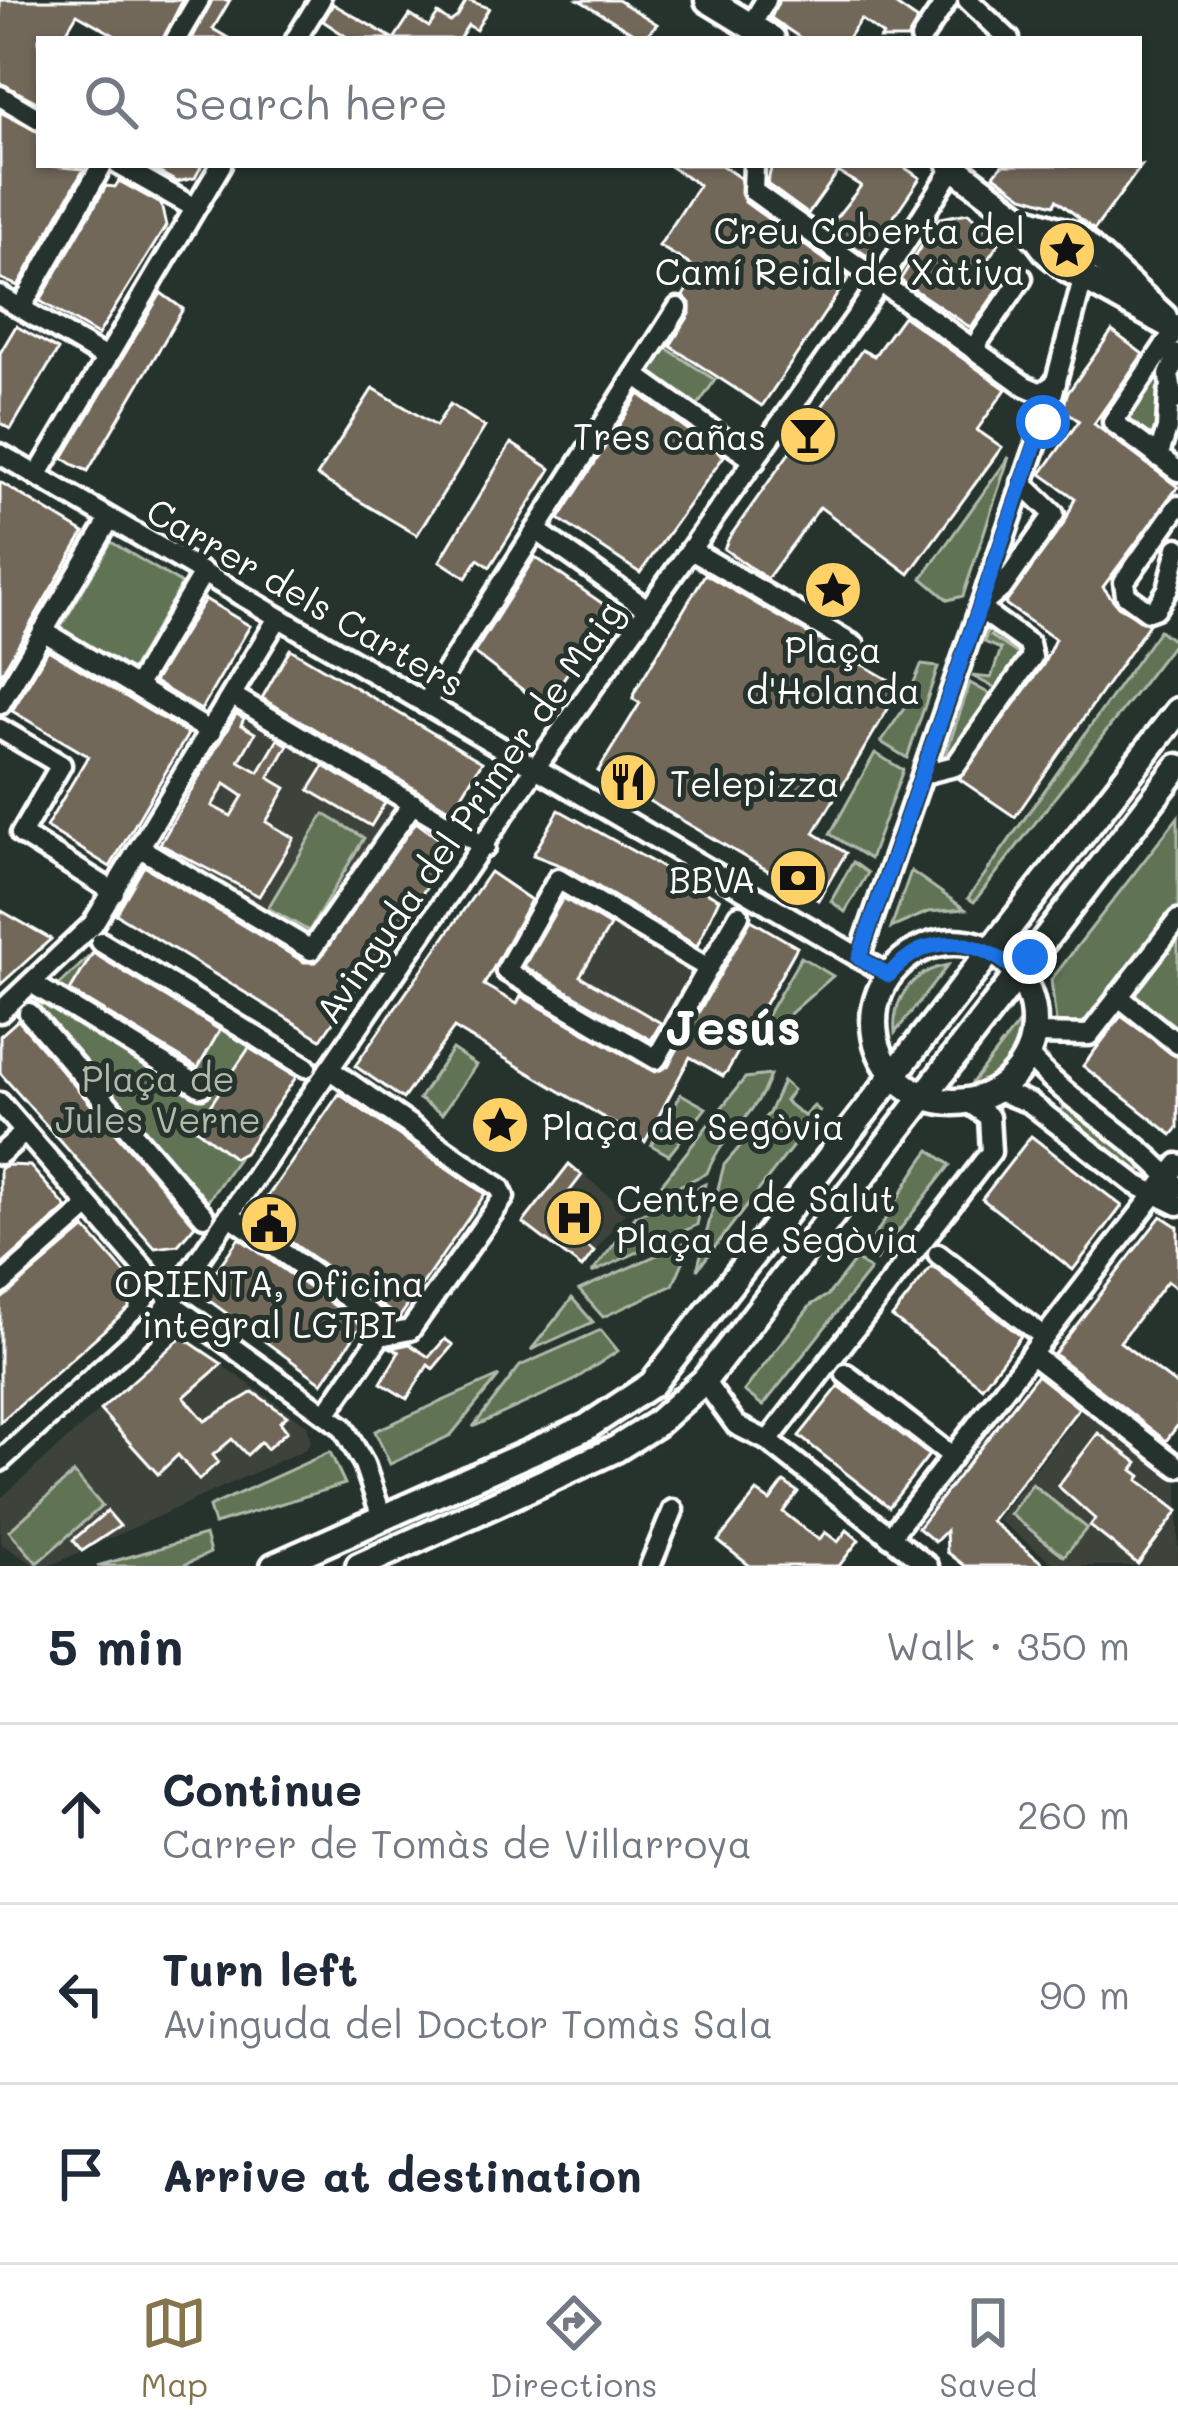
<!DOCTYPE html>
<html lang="en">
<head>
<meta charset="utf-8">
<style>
  body { margin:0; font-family:Mali,sans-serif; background:#f2f2f3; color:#1f2937 }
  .stop { position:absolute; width:36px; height:36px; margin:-27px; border:9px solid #1a73e8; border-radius:50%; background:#fff }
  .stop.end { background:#1a73e8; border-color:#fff; box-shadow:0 3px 12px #0008 }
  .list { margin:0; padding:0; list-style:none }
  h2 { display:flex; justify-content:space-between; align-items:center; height:156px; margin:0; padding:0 48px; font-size:51px }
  h2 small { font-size:39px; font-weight:400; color:#747a83 }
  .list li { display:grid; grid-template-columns:78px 1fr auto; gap:36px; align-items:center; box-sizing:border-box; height:180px; padding:0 48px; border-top:3px solid #e0e1e3 }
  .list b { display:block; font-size:45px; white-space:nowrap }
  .list p { margin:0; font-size:39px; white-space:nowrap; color:#747a83 }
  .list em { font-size:39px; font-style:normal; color:#747a83 }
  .icon { flex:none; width:66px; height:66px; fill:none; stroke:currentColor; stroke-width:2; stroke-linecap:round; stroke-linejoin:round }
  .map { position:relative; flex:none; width:1178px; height:1566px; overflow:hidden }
  .search { position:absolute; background:#fff; box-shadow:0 3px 9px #0004; left:36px; right:36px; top:36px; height:132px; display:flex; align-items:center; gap:30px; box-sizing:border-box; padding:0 42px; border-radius:0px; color:#747a83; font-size:45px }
  .sheet { height:696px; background:#fff }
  nav { display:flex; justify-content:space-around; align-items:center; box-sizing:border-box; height:168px; border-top:3px solid #e0e1e3; background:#fff; font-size:33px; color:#747a83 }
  nav a { display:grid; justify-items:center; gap:6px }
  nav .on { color:#84754c }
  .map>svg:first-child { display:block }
  .built { fill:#3c433a }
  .green { fill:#607355; stroke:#b0b9aa; stroke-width:3 }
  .building { fill:#71685a; stroke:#fff; stroke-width:3; fill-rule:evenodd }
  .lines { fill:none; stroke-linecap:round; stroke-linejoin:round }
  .minor-casing { stroke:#fff; stroke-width:27 }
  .major-casing { stroke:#fff; stroke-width:33 }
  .minor { stroke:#26332d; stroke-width:18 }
  .major { stroke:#26332d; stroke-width:24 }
  .route { stroke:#1a73e8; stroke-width:15 }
  .labels { text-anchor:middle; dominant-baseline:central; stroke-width:10; stroke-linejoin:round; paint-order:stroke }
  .poi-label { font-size:36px; fill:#fff; stroke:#26332d; text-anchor:end }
  .street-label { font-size:36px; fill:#fff; stroke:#26332d }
  .park-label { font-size:36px; fill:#b0b9aa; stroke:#26332d }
  .district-label { font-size:48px; font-weight:bold; fill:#fff; stroke:#26332d }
</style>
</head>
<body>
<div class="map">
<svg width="1178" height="1566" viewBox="0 0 1178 1566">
  <rect width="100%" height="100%" fill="#26332d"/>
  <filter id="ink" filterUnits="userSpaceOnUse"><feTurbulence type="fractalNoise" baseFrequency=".00833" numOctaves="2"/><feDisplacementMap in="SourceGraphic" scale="24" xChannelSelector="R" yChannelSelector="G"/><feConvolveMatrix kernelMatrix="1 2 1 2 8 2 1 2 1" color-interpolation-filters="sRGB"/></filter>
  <g filter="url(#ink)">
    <g class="built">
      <polygon points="236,711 402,808 308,943 153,852"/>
      <polygon points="559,891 699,972 653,1051 513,970"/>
      <polygon points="569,1164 627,1210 582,1268 523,1223"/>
      <polygon points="182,1337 307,1425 311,1441 306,1449 49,1566 36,1566 0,1543 0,1499"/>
      <polygon points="1083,1408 1178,1481 1178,1566 1057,1566 997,1519"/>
    </g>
    <g class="green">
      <polygon points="666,348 715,380 698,405 649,373"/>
      <polygon points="1158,367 1161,404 1153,444 1121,421"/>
      <polygon points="1009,457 963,596 948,600 922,578"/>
      <polygon points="111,542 182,584 131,670 60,629"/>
      <polygon points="990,623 996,627 991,636 1018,654 1024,647 1028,650 1001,691 972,676 991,678 1001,649 984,642"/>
      <polygon points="1159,630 1175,642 974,902 968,898"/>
      <polygon points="921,665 938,667 907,758 881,742 903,710"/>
      <polygon points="970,683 995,697 941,768"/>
      <polygon points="875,753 903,770 870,859 830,834"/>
      <polygon points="324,814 364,838 309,931 268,908"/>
      <polygon points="1178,817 1178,911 1082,1035 1057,1031 1051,980"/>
      <polygon points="853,862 868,873 845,912 831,901"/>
      <polygon points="911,871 965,909 928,912 891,928"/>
      <polygon points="1170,932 1178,938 1178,1044 1120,998"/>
      <polygon points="100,946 74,991 198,1063 224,1019 258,1039 196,1128 238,1158 198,1215 24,1019"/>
      <polygon points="801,957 833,976 757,1043 753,1040"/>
      <path d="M948 965 895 1033C892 998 913 971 948 965Z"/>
      <path d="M1021 1020C1021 1056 1001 1080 967 1089Z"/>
      <polygon points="452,1049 476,1065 442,1114 419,1099"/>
      <path d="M770 1075C758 1115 722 1134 707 1173L649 1200 745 1078Z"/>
      <polygon points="783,1081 793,1090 785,1101 804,1116 814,1106 820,1111 697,1270 724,1165 769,1113"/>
      <polygon points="681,1094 706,1108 669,1155 651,1145"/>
      <polygon points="1068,1103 1146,1163 1138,1174 1059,1113"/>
      <path d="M930 1150 950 1165 876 1260 864 1250C890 1217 904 1183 930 1150Z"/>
      <polygon points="705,1184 697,1225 592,1273 636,1216"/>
      <polygon points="693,1239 673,1285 603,1317 579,1290"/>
      <polygon points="856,1259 870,1270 763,1406 744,1391 811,1305 828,1295"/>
      <polygon points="572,1298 593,1322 531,1350"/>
      <polygon points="601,1330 618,1351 571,1382 473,1427 520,1366"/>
      <polygon points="499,1376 451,1435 390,1464 375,1431"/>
      <polygon points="330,1452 345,1484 214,1524 209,1507"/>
      <polygon points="74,1473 102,1506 37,1563 9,1531"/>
      <polygon points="1032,1484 1087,1528 1064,1556 1010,1514"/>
      <polygon points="205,1535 210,1553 182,1566 97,1566"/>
    </g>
    <g class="building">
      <polygon points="0,0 183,0 163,39 121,39 77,14 62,39 39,39 39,103 0,83"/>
      <polygon points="212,0 230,0 213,29 230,39 192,39"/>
      <polygon points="467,0 489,8 476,30 468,25 459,39 350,39 323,21 333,4 394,39 410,15 429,27 438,14 450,22 457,17"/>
      <polygon points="579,0 618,0 657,24 643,39"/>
      <polygon points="779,0 889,0 918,20 907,39 880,39 883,35 861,19 847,39 802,39 771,18"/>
      <polygon points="0,112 39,132 39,165 84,169 18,286 0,278"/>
      <polygon points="146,165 202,165 195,178 177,182"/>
      <polygon points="668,165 721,165 740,178 745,202 849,277 762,406 670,346 690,314 690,303 683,296 699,270 659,246 699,185"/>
      <polygon points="772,165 901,165 920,178 867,256 828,228 861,186 838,172 808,214 767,184"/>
      <polygon points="1002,165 1142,165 1094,230 1057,200 1054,205 1023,196 994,175"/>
      <polygon points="119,181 161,204 166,226 98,335 40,301 106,186 115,187"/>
      <polygon points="968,213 1001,240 986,262 1007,276 971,328 900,280 939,218"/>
      <polygon points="161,293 183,309 88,471 74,465 63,458"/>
      <polygon points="903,316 1006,389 977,430 1002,447 909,574 820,507 767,579 724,549 729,538 862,350 874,356"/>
      <polygon points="16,326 58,350 11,429 0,423 0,353"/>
      <polygon points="1112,331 1143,354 1094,424 1178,487 1103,587 1118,606 1149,624 1015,817 959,779 1043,665 1055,639 1005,604 1065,522 1075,498 1041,474 1079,421 1063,409 1067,394"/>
      <polygon points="373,388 436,426 450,404 485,427 417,535 317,476"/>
      <polygon points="639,394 724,456 640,573 559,519"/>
      <polygon points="511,443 551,469 490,567 478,559 466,578 440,561"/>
      <polygon points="0,482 84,533 0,676"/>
      <polygon points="535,557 612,610 544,706 474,653"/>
      <polygon points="705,574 901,687 814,833 846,853 818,900 598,771 640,703 633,699 634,693"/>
      <polygon points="205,599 250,626 201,710 154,682"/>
      <polygon points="290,649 482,762 452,811 262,698"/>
      <polygon points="48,650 188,734 110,867 46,827 88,756 12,711"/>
      <path d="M236 714 244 718 241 725 255 733 239 761 259 772 278 739 288 745 269 778 286 788 266 822 294 838 259 896 160 844ZM225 784 243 796 231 816 212 806Z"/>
      <polygon points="324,766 385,803 371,826 309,790"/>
      <polygon points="559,810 719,899 697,946 565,867 533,855"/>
      <polygon points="416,822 453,849 321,1039 116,914 144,866 304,962 316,962"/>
      <polygon points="490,872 531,900 484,985 517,1004 521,996 655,1072 668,1066 751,920 797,947 728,1070 723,1076 690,1057 645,1142 454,1028 403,1099 355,1066"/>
      <polygon points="563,898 610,926 580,976 661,1023 651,1040 524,966"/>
      <polygon points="0,910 51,939 0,985"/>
      <polygon points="93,953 220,1030 198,1068 70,991"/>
      <polygon points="1121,1016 1178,1057 1178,1128 1172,1135 1083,1066"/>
      <polygon points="18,1020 195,1225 178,1245 155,1248 0,1073 0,1036"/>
      <polygon points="249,1048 296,1077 244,1153 234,1158 195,1128"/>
      <polygon points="339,1094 485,1194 399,1318 254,1216"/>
      <polygon points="1031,1136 1122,1206 1073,1270 982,1199"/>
      <polygon points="569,1164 582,1175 550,1217 594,1252 582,1268 523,1223"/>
      <polygon points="8,1165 30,1166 67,1208 0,1267 0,1168"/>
      <polygon points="1161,1216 1178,1227 1178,1289 1167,1281 1120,1342 1178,1386 1178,1425 1166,1441 1054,1354"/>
      <polygon points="85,1228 130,1279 129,1308 0,1422 0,1300"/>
      <polygon points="239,1238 362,1325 322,1383 200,1294"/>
      <polygon points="932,1266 1021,1336 982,1387 892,1317"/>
      <polygon points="182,1337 222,1364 184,1397 205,1421 253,1392 287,1416 280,1422 287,1431 267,1449 261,1442 247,1455 232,1439 213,1455 218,1462 199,1480 178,1455 158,1474 100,1410"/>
      <polygon points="445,1339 453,1345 433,1369 428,1365 407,1399 381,1383 399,1352 391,1348 409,1344 429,1357"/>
      <polygon points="1037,1375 1079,1408 991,1521 1046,1566 965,1566 947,1552 946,1531 935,1542 918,1528"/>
      <polygon points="839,1386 929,1455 889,1507 799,1436"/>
      <polygon points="1098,1433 1138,1463 1133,1470 1141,1476 1138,1480 1178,1511 1138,1564 1090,1526 1095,1519 1058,1486"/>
      <polygon points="784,1482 798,1492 783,1512 819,1540 825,1532 838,1542 847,1530 859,1540 839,1566 750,1566 718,1541 757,1492 770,1501"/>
      <polygon points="107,1511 120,1526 82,1551 73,1540"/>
    </g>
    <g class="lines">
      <defs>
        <g id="minor">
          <polyline points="968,0 1009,39"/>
          <polyline points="751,25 766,0"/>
          <polyline points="176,39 199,0"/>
          <polyline points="296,39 320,0"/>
          <polyline points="921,39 947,0"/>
          <polyline points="0,96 39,119"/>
          <polyline points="119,165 195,208"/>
          <polyline points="754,165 753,191 1025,386 1041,393 1056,383"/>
          <polyline points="0,296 106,358"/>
          <polyline points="21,308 102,165"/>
          <polyline points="1176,329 1113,422 1178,471"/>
          <polyline points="973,349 1022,278"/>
          <polyline points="635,375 755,461"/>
          <polyline points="1174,401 1169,375 1178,354"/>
          <polyline points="0,454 889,975"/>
          <polyline points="1158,457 1167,429 1169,392"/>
          <polyline points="37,476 221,165"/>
          <polyline points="1178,506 1124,582 1126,595 1148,611 1156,608 1168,589 1178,548"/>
          <polyline points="536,530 647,609"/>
          <polyline points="691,550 855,646"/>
          <polyline points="981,606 1003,587 1054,514 1022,483"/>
          <polyline points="43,631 211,732"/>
          <polyline points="136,687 203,573"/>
          <polyline points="233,696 485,847"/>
          <polyline points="0,704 110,519"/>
          <polyline points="425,704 678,308"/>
          <polyline points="0,729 61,765 21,834 114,892"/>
          <polyline points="923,774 955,766 1032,657 1029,644 980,609"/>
          <polyline points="142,849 311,950 413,803"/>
          <polyline points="101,942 306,1067"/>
          <polyline points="859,958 1048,411 1086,268"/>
          <polyline points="708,968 558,879 506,971 656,1059 739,915"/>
          <polyline points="33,984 201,1087"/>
          <polyline points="1118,996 1178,1044"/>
          <polyline points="0,1012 93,924 278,618"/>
          <polyline points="29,1013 204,1216"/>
          <polyline points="1034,1034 1089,1035 1178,920"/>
          <path d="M1028 1055C1072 1107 1135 1135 1178 1188"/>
          <polyline points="998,1091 1030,1103 1135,1184 1178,1205"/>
          <polyline points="0,1103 178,1308 343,1427 364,1464 382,1517"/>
          <polyline points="0,1154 25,1132"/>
          <polyline points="229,1215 376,1318 380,1336"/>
          <polyline points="938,1254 1044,1337"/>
          <polyline points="0,1285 89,1206"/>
          <polyline points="1031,1354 1178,1467"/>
          <polyline points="846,1374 952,1456"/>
          <polyline points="704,1381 736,1425 768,1441 928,1566"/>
          <polyline points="328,1411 380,1336 410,1330 504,1197 500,1188 329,1069"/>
          <polyline points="768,1441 991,1152 989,1117 968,1102"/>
          <polyline points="0,1461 160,1316 545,754 866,303 954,167"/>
          <polyline points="890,1537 1178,1164"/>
          <polyline points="650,1566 673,1510"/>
        </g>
        <g id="major">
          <polyline points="708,0 772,39"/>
          <polyline points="951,165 1021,218 1048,253 1069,270 1176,329"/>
          <polyline points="1021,218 1076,236 1164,317"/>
          <circle cx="954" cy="1022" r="80"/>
          <polyline points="274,1566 587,1427 652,1384 1178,711"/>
          <polyline points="359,1566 616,1449 656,1424 704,1381 1178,767"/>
        </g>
      </defs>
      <use href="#minor" class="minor-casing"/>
      <use href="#major" class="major-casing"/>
      <use href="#minor" class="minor"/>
      <use href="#major" class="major"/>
    </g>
  </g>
  <g class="lines" filter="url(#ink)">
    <path class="route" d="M1030 957 1018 972C975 937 928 930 889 975L859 958 1043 422"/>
  </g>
  <defs>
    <symbol id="sight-disc" viewBox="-11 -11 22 22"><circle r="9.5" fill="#ffd166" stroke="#26332d"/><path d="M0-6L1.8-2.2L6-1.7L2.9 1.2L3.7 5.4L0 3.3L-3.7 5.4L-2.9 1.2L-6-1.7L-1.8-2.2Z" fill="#111"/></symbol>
    <symbol id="bar-disc" viewBox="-11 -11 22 22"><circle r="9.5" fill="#ffd166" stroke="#26332d"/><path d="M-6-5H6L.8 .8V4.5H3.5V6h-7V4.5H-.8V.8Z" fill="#111"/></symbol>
    <symbol id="restaurant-disc" viewBox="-11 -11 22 22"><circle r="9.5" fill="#ffd166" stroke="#26332d"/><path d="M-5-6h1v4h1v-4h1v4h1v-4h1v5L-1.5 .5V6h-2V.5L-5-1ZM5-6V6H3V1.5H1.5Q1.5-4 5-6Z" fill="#111"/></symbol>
    <symbol id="bank-disc" viewBox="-11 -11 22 22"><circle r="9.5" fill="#ffd166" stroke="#26332d"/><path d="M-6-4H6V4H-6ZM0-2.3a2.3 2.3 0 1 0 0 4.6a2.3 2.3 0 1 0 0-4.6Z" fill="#111"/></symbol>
    <symbol id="hospital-disc" viewBox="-11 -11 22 22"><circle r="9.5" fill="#ffd166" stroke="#26332d"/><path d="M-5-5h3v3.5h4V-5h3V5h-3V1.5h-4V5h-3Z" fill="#111"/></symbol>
    <symbol id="civic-disc" viewBox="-11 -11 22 22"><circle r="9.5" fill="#ffd166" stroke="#26332d"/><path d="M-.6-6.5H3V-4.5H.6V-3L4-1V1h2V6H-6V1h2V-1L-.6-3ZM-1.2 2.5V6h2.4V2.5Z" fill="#111"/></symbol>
  </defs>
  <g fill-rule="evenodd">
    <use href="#sight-disc" x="1034" y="217" width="66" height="66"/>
    <use href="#bar-disc" x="775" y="402" width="66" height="66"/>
    <use href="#sight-disc" x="800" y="557" width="66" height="66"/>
    <use href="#restaurant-disc" x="595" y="749" width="66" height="66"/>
    <use href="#bank-disc" x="765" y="845" width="66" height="66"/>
    <use href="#sight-disc" x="467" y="1092" width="66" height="66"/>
    <use href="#hospital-disc" x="541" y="1185" width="66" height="66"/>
    <use href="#civic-disc" x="236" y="1191" width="66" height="66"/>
  </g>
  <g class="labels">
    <g class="poi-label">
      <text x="1025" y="229">Creu Coberta del<tspan x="1025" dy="41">Camí Reial de Xàtiva</tspan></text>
      <text x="766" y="435">Tres cañas</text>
      <text x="833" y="648" text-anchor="middle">Plaça<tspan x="833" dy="41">d'Holanda</tspan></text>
      <text x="670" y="782" text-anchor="start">Telepizza</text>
      <text x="756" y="878">BBVA</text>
      <text x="542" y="1125" text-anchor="start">Plaça de Segòvia</text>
      <text x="616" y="1197" text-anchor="start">Centre de Salut<tspan x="616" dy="41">Plaça de Segòvia</tspan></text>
      <text x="269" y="1282" text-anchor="middle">ORIENTA, Oficina<tspan x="269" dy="41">integral LGTBI</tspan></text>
    </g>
    <g class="street-label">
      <text transform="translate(306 596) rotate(30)">Carrer dels Carters</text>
      <text transform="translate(468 811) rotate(-55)">Avinguda del Primer de Maig</text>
    </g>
    <g class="park-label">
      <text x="158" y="1077">Plaça de<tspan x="158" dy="41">Jules Verne</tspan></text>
    </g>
    <g class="district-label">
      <text x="733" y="1026">Jesús</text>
    </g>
  </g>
</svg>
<div class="stop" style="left:1043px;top:422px"></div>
<div class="stop end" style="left:1030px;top:957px"></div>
<div class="search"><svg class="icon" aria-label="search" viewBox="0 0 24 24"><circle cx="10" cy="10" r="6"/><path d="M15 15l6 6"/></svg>Search here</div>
</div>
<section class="sheet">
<h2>5 min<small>Walk · 350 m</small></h2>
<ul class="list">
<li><svg class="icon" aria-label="ahead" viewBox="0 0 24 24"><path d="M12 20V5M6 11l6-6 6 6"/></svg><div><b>Continue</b><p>Carrer de Tomàs de Villarroya</p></div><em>260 m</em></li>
<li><svg class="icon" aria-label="left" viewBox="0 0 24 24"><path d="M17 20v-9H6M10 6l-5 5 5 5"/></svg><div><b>Turn left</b><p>Avinguda del Doctor Tomàs Sala</p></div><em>90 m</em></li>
<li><svg class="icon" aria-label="arrive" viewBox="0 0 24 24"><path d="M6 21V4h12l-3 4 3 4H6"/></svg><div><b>Arrive at destination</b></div></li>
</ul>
</section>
<nav>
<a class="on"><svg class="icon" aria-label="map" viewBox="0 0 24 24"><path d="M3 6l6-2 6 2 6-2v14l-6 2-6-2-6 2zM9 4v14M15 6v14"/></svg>Map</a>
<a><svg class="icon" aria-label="directions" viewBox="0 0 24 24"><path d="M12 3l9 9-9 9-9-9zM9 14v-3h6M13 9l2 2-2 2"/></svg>Directions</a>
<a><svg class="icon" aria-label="saved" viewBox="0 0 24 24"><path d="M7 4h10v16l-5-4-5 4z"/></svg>Saved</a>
</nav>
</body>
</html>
